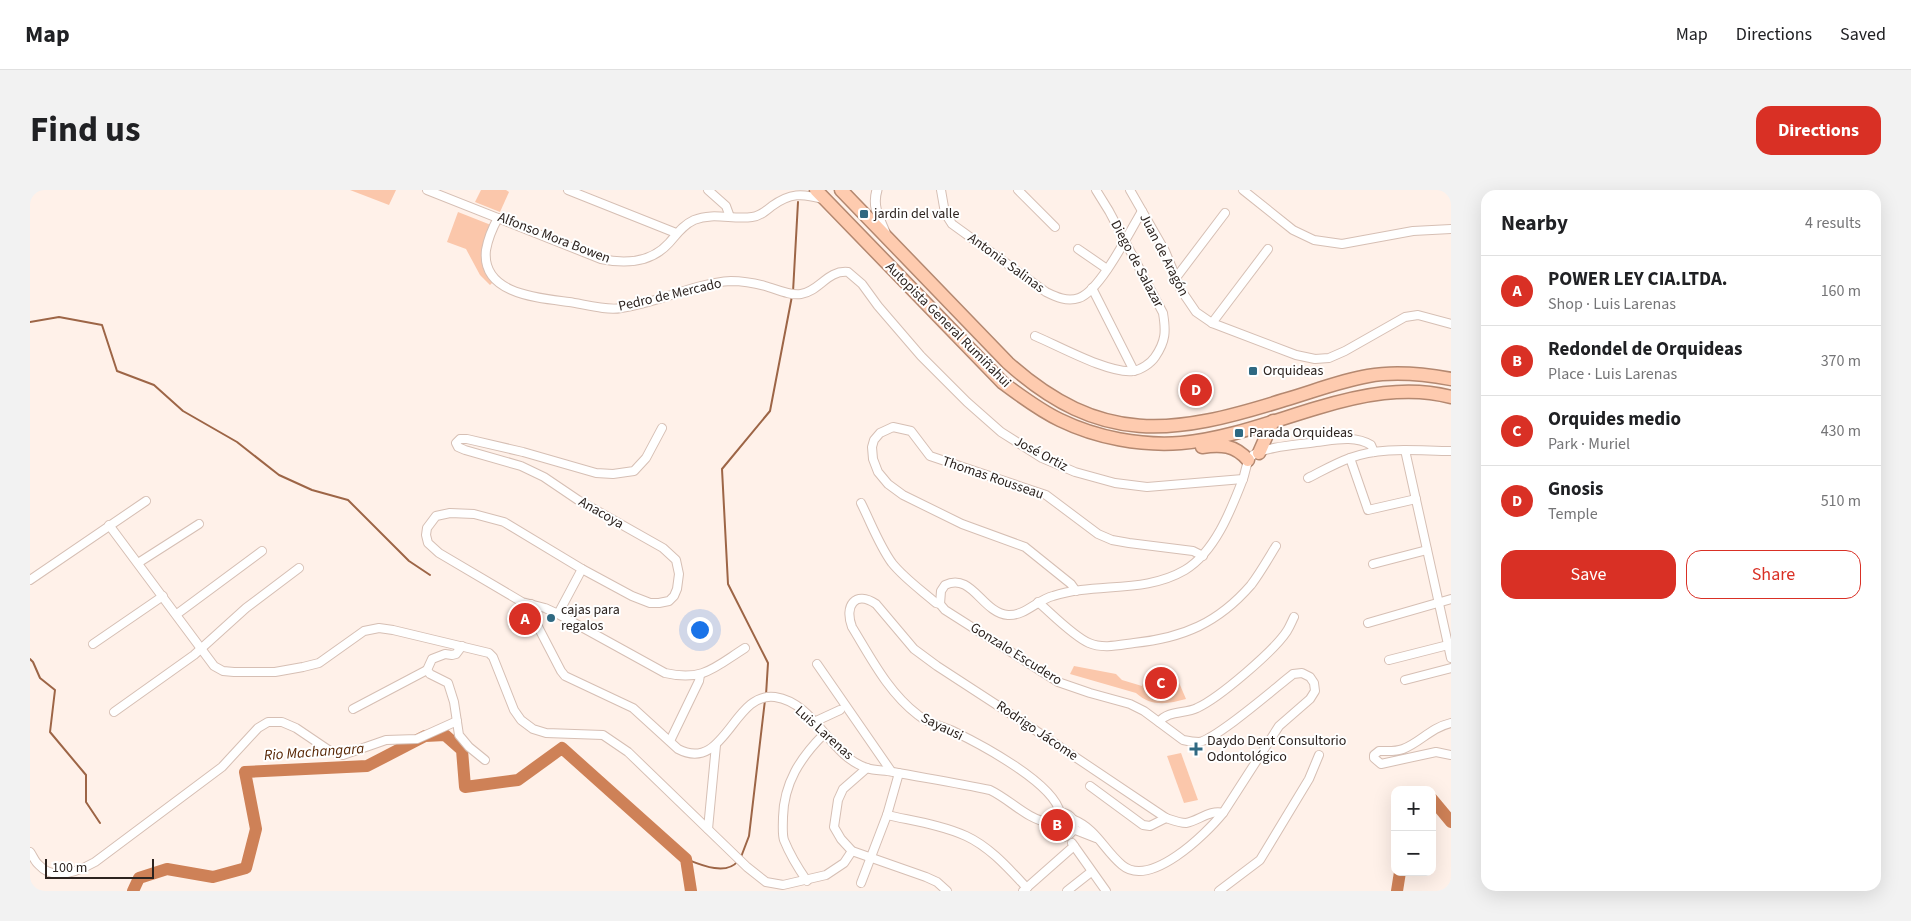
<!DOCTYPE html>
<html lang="en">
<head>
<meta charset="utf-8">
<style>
  body { margin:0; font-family:"Source Sans 3",sans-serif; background:#f2f2f2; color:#202124 }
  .controls { position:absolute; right:15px; bottom:15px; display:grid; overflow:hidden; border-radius:10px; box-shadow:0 5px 20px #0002 }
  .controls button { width:45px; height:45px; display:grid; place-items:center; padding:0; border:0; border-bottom:1px solid #e0e0e0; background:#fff; color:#202124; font:25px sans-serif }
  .scale { position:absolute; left:15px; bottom:12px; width:109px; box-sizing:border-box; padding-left:5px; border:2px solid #2c231f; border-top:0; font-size:14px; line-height:18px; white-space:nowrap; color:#2c231f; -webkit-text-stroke:4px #fff; paint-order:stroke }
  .you { position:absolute; left:669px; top:439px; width:18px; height:18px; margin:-12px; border:4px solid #fff; border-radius:50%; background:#1a73e8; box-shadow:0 0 0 8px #1a73e833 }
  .badge { display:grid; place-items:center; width:32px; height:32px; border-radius:50%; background:#d93025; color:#fff; font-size:16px; font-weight:700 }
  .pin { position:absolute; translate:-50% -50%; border:2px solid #fff; box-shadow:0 1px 5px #0006 }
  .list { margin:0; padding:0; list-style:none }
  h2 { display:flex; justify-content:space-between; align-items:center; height:65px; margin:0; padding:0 20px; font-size:21px }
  h2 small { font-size:16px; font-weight:400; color:#757577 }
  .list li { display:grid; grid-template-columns:32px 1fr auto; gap:15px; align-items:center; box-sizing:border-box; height:70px; padding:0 20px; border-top:1px solid #e0e0e0 }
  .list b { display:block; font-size:19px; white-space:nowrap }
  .list p { margin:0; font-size:16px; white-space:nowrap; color:#757577 }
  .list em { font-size:16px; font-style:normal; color:#757577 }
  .actions { display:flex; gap:10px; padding:15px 20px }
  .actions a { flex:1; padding:11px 0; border:1px solid #d93025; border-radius:15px; text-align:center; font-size:18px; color:#d93025 }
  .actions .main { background:#d93025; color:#fff }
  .map { position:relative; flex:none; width:1421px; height:701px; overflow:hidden; border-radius:15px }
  header { display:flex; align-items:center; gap:30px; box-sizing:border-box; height:70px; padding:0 25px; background:#fff; border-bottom:1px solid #e0e0e0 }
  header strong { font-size:24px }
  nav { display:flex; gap:28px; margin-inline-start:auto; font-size:18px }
  .intro { display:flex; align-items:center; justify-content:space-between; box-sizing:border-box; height:120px; padding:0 30px }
  h1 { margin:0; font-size:35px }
  .button { padding:12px 22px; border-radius:15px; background:#d93025; color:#fff; font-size:18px; font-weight:700 }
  main { display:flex; gap:30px; padding:0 30px }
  aside { flex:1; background:#fff; border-radius:15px; box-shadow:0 5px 20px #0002 }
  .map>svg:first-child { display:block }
  .green { fill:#fbc7ab }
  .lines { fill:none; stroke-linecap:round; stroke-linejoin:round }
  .stream { stroke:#9d6546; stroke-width:2 }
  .river { stroke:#ce8157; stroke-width:12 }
  .minor-casing { stroke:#d6bfb4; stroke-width:10 }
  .tertiary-casing { stroke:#d6bfb4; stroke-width:11 }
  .trunk-casing { stroke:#b48870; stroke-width:15 }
  .minor { stroke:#fff; stroke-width:8 }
  .tertiary { stroke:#fff; stroke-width:9 }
  .trunk { stroke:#fecbaf; stroke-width:12 }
  .poi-dot { fill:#2f6982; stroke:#fff; stroke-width:2 }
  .labels { text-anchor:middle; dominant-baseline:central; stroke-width:4; stroke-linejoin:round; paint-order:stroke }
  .poi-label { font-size:14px; fill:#2c231f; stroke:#fff; text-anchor:start }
  .street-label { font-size:14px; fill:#2c231f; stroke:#fff }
  .water-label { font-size:15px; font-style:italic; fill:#582705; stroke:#fff }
</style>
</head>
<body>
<header>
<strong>Map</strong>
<nav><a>Map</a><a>Directions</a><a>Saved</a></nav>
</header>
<div class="intro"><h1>Find us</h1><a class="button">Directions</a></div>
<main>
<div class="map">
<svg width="1421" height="701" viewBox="0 0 1421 701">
  <rect width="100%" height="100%" fill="#fff1e9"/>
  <g class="green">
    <polygon points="320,0 366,0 359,15"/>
    <polygon points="451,0 476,0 479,2 470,22 445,12"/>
    <path d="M428 22 461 35C455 57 446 71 463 92L460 95 450 85 436 59 417 52Z"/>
    <path d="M1044 476 1086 484 1092 490 1112 496 1115 488 1144 481 1156 509C1138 514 1121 517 1106 503L1040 484Z"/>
    <polygon points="1151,563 1168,610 1154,613 1137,566"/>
  </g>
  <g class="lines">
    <g class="stream">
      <polyline points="763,102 768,12"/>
      <polyline points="0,132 29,127 72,135 87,181 124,195 153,221 207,252 249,285 282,300 318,310 379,371 400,385"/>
      <polyline points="0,469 3,472 10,488 25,500 20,542 56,585 56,612 70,633"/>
      <polyline points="736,505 738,473 698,394 692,279 740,221 762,106"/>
      <polyline points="711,667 719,646 735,510"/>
      <path d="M656 669C671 675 696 686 708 671"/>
    </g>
    <g class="river">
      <polyline points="1402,609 1421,632"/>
      <polyline points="103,701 109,688 137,679 183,687 216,678 226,639 215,582 337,576 395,546 415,545 432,560 435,597 488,590 532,558 656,669 661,701"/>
      <polyline points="1367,701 1370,682"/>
    </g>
    <defs>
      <g id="minor">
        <path d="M397 0 571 69C595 74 621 73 639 53 647 44 653 35 664 30 683 22 703 30 722 27 730 26 736 21 742 16 760 3 772 3 792 9"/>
        <polyline points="538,0 646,43"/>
        <polyline points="678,0 696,16 700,27"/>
        <path d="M911 0 915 23 922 34 1016 102C1026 107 1037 112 1049 108 1070 101 1100 41 1112 21"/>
        <polyline points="988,0 1025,37"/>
        <polyline points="1100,0 1135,61 1151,100 1166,122 1182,133 1266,165 1285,169 1299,168 1315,161 1375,127 1388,125 1421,134"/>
        <polyline points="1213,0 1263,40 1284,50 1312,54 1383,41 1421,39"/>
        <path d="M468 28C463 37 458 49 456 60 451 104 508 108 539 112 553 114 577 121 591 118 628 113 664 93 701 91 712 91 724 93 735 96 746 99 760 106 771 104 790 101 797 80 818 82L832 94 848 116 891 166 937 212 971 242 1012 268 1045 282 1085 293 1117 297 1213 289"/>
        <polyline points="1048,59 1077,79"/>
        <polyline points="1145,89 1195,23"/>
        <polyline points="1062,98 1104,181"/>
        <polyline points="1182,133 1238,59"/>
        <path d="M1005 146C1029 156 1079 184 1103 181 1111 180 1121 173 1125 167 1136 151 1136 141 1133 123L1079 21 1066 0"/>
        <path d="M632 238 616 268 604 281 583 284 566 283 493 262 437 249H430L426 253 428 257 435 260 491 276 514 287 548 310 633 358 646 370 649 384 647 399 644 406 639 411 629 413H620L602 406 552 379 474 332 444 324 420 323 406 326 397 338 396 345 398 353 409 363 492 412 515 418 528 424 635 483C673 492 685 477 715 458"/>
        <polyline points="1375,260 1421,468"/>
        <polyline points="1320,268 1338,320 1386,309"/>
        <path d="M1278 288C1292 281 1306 273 1320 268 1351 256 1389 261 1421 261"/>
        <path d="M831 313C841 333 849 355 862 373 874 388 891 400 906 413L910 414"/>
        <polyline points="79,335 184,476 193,481 204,482 245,482 273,477 289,473 334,441 349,438 363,440 459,463 463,467 484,520 491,530 503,539 516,543 573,545 598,562 717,677 736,692 753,695 796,685 814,673 822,661"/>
        <polyline points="108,373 169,334"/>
        <polyline points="1343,374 1397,360"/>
        <polyline points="0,390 116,311"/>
        <polyline points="1046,401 1041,394 995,357 932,334 873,305 858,294 848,282 843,269 842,257 844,250 850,243 863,237 881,241 900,266 1016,305 1068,344 1082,350 1099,353 1163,361 1173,366"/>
        <path d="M1008 412C1021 423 1043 446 1059 453 1073 459 1089 455 1104 453 1153 448 1188 433 1221 395 1230 383 1238 369 1246 356"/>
        <path d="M501 414V421L504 429 531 481 535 486 603 518 648 559C695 584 703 501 745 507 786 513 799 566 837 578 845 581 855 580 863 582 895 588 928 593 960 600 981 610 996 629 1020 633"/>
        <polyline points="147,424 232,361"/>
        <polyline points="528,424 552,379"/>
        <polyline points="1338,433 1421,409"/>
        <polyline points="63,454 133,406"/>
        <polyline points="432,456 426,464 422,465 415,464 402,469 397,480 400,484 418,493 424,512 429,545 439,557 455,570"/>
        <polyline points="1359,470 1418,455"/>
        <polyline points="787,474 861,581"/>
        <polyline points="1375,490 1421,478"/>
        <polyline points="323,519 397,480"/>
        <polyline points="84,522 164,465 216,418 269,378"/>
        <polyline points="784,532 810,520"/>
        <path d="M1129 532C1138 520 1155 524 1167 518 1189 508 1244 461 1257 441 1260 436 1262 431 1264 427"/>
        <path d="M1421 533C1400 538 1391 552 1373 559 1365 562 1357 561 1349 561L1344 565V568L1351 574 1406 562 1421 565"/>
        <polyline points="640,551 669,491 670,485"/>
        <polyline points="837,578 813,599 808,610 804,637 811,649 822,661 896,687 907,692 917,701"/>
        <polyline points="1060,596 1113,635 1120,636 1136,628"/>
        <circle cx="1032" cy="635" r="12"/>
        <path d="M1030 623C1024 593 950 554 923 541 912 536 897 533 888 525 858 502 841 468 822 437 814 416 825 400 846 414L884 459 907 476 999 536 1136 628C1142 630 1149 633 1156 633 1168 631 1181 619 1193 623"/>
        <path d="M857 625C883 631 912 635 936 646 960 657 979 679 997 698"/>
        <path d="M1042 629C1067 639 1073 659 1092 675 1120 699 1176 644 1193 623L1249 536 1280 509 1285 501 1284 493 1280 487 1272 483 1263 484C1245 498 1187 549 1169 552 1163 552 1158 551 1153 550L1114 521 1100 514 1060 503 1028 492 915 420 910 414 911 401 915 395C942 382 952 423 978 425 995 426 1007 410 1023 406 1067 392 1114 404 1155 380 1185 362 1201 320 1213 289 1216 281 1216 270 1223 265 1239 256 1268 255 1286 252 1304 250 1325 245 1341 255L1344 262"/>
        <polyline points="678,639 686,555"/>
        <polyline points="1043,639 1066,648"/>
        <polyline points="1042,653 1076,701"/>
        <path d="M0 662C3 666 5 672 9 675 24 692 49 681 65 672L192 577 228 538 238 532H252L266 538 300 561 313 565 356 550 387 549 427 531"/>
        <path d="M777 691C768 678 760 665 754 650 752 644 753 634 753 627 754 593 770 568 794 544"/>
        <polyline points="831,693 857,625 869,583"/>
        <polyline points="993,701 1044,656"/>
        <polyline points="1037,701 1061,682"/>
        <polyline points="1189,701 1230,670 1279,589 1289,565"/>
      </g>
      <path id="tertiary" d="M847 0C842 16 849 28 855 42"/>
      <g id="trunk">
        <path d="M786 0 973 193C991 206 1009 220 1030 230 1067 248 1111 256 1151 253 1197 249 1243 231 1287 218 1330 205 1377 195 1421 207"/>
        <path d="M811 0 978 173C1071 256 1143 245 1254 210 1282 202 1309 191 1338 186 1365 181 1394 184 1421 189"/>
        <path d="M1172 257C1191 254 1205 255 1218 270"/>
        <polyline points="1229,263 1243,231"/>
      </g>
    </defs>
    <use href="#minor" class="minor-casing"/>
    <use href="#tertiary" class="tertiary-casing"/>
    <use href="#trunk" class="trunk-casing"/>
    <use href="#minor" class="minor"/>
    <use href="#tertiary" class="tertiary"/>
    <use href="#trunk" class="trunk"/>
  </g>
  <g class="poi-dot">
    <rect x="829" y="19" width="10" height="10" rx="2.5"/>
    <rect x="1218" y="176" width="10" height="10" rx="2.5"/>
    <rect x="1204" y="238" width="10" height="10" rx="2.5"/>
    <circle cx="521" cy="428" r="5"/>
    <path d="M1163.5 551.5h5v5h5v5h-5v5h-5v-5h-5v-5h5z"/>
  </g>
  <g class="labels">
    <g class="poi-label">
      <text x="844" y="24">jardin del valle</text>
      <text x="1233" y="181">Orquideas</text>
      <text x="1219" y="243">Parada Orquideas</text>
      <text x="531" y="420">cajas para<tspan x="531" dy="16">regalos</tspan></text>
      <text x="1177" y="551">Daydo Dent Consultorio<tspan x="1177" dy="16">Odontológico</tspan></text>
    </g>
    <g class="street-label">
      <text transform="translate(524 48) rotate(21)">Alfonso Mora Bowen</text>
      <text transform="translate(1134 65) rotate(63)">Juan de Aragón</text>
      <text transform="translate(976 73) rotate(36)">Antonia Salinas</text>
      <text transform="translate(1107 74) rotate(62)">Diego de Salazar</text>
      <text transform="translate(640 105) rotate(-13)">Pedro de Mercado</text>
      <text transform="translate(918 135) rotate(45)">Autopista General Rumiñahui</text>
      <text transform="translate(1011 264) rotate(28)">José Ortiz</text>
      <text transform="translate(963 288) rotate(19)">Thomas Rousseau</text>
      <text transform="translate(571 323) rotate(30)">Anacoya</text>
      <text transform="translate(986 464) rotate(32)">Gonzalo Escudero</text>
      <text transform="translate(912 537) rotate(26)">Sayausi</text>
      <text transform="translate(1007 541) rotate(34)">Rodrigo Jácome</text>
      <text transform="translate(794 543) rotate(42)">Luis Larenas</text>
    </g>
    <g class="water-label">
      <text transform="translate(284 562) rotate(-4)">Rio Machangara</text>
    </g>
  </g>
</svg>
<div class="controls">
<button>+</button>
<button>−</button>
</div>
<div class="scale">100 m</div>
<div class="you"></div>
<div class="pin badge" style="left:495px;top:429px">A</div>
<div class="pin badge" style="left:1027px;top:635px">B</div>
<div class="pin badge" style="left:1131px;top:493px">C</div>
<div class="pin badge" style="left:1166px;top:200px">D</div>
</div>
<aside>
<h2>Nearby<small>4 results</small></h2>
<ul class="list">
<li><span class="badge">A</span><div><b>POWER LEY CIA.LTDA.</b><p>Shop · Luis Larenas</p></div><em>160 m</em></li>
<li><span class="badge">B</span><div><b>Redondel de Orquideas</b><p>Place · Luis Larenas</p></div><em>370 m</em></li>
<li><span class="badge">C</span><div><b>Orquides medio</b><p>Park · Muriel</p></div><em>430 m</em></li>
<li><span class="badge">D</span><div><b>Gnosis</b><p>Temple</p></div><em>510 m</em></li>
</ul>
<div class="actions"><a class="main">Save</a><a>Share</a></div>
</aside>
</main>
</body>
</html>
